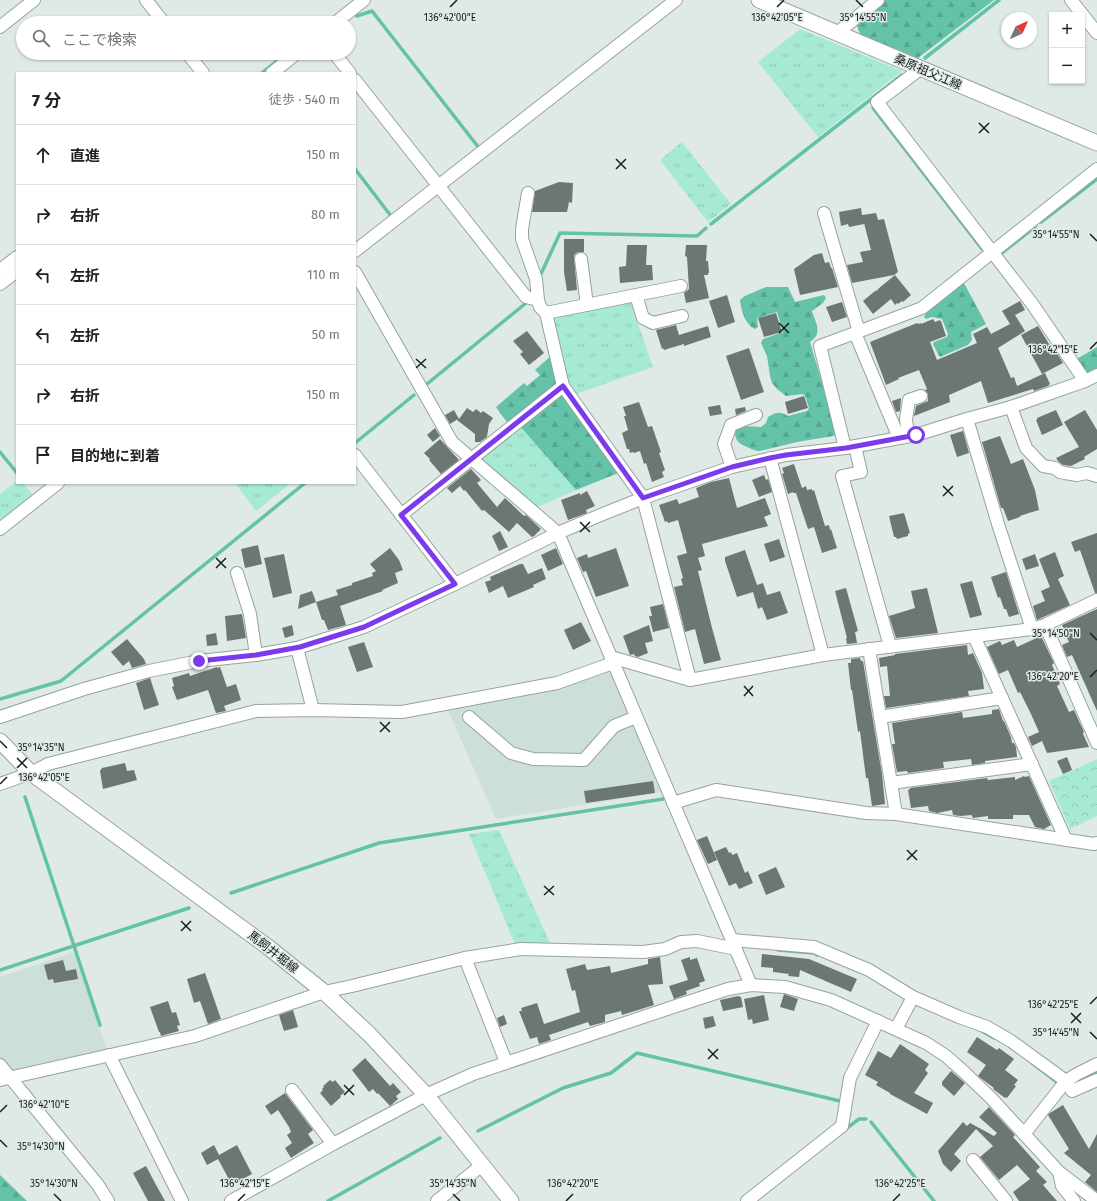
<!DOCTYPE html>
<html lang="ja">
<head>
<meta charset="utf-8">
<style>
  body { margin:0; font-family:"Fira Sans","Noto Sans JP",sans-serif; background:#f2f2f2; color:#222 }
  .controls { position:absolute; right:12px; top:12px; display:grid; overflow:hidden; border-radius:0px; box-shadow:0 1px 3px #0004 }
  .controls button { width:36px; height:36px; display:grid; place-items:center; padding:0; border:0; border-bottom:1px solid #e0e0e0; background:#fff; color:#222; font:20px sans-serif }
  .compass { position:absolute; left:1001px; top:12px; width:36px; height:36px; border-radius:50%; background:#fff; box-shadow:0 1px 3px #0004; rotate:45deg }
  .stop { position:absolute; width:12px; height:12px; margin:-9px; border:3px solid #7c3aed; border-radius:50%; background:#fff }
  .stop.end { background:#7c3aed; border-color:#fff; box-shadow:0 1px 4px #0008 }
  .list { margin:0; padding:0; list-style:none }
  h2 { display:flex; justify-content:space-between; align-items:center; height:52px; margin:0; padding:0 16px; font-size:17px }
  h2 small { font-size:13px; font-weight:400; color:#767676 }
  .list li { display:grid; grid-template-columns:26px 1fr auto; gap:12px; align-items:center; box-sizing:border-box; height:60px; padding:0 16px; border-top:1px solid #e0e0e0 }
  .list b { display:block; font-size:15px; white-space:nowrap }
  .list em { font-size:13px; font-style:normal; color:#767676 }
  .icon { flex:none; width:22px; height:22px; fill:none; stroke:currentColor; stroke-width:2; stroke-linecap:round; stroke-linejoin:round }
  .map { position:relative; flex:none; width:1097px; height:1201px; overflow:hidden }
  .search { position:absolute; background:#fff; box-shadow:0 1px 3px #0004; left:16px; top:16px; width:340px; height:44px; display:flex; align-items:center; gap:10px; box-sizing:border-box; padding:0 14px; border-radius:22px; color:#767676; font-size:15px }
  .panel { position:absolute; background:#fff; box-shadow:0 1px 3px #0004; left:16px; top:72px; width:340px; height:412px; border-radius:0px }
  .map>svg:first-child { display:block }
  .built { fill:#cce0d9 }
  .grass { fill:url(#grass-tufts) }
  .forest { fill:url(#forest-firs) }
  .park { fill:url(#park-crowns) }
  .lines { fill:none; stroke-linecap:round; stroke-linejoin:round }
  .stream { stroke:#63c2a8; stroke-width:3.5 }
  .building { fill:#6c7673 }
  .minor-casing { stroke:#98a29e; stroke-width:14 }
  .major-casing { stroke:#98a29e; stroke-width:17 }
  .minor { stroke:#fff; stroke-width:12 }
  .major { stroke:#fff; stroke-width:15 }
  .route { stroke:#7c3aed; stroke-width:5 }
  .ticks { fill:none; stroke:#1a1e1d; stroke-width:1.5 }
  .labels { text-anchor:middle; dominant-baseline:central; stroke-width:3; stroke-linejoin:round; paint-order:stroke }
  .street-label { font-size:12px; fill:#1a1e1d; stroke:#dfeae6 }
  .ticks-label { font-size:10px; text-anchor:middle; fill:#1a1e1d; stroke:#dfeae6; stroke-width:3; stroke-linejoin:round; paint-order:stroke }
</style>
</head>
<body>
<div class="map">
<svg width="1097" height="1201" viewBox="0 0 1097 1201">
  <defs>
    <pattern id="grass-tufts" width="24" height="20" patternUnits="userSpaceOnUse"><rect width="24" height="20" fill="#a6ead5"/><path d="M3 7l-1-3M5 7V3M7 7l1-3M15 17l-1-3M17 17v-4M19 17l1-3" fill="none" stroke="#8ec8b6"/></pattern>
    <pattern id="forest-firs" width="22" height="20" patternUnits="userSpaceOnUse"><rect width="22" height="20" fill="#63c2a8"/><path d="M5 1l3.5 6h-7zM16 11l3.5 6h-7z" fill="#55a690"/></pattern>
    <pattern id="park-crowns" width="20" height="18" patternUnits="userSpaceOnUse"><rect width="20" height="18" fill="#a6ead5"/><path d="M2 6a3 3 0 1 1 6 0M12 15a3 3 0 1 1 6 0" fill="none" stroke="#8ec8b6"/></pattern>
  </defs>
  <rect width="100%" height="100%" fill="#dfeae6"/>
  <g class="built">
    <polygon points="608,670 612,672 663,792 496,819 447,708"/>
    <polygon points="74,952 107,1050 15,1073 10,1071 0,1058 0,977"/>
  </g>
  <g class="grass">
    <polygon points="800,29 902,71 818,137 758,62"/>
    <polygon points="682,142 731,204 708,222 660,160"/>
    <polygon points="630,301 653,367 573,395 563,380 552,319 555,314"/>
    <polygon points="518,424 576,490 536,508 477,458"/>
    <polygon points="17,481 17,483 23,483 34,497 0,523 0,494"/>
    <polygon points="235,483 291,483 256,511"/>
    <polygon points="499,830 551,945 515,944 469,834"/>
  </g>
  <g class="forest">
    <polygon points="883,0 994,0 918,58 860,34 857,26 857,20"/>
    <polygon points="964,283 986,324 971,332 972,340 968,345 940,357 938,354 933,344 934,342 947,337 948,334 942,319 932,317 926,319 924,317 926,313"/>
    <path d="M766 287H788L795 302 824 295 826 298 823 303 812 311C816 324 823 333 810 342L837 434 833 436 797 442 760 451C755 451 752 449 747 447 738 444 734 439 735 429L739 426 761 427 766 423 768 417C776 412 780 411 788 416L807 411 809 408 805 396 803 394 786 396 777 389 772 383 770 376 767 356 761 343 763 339 783 332 777 312 757 318 758 327 755 329C745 325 741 309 740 300L745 296Z"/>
    <polygon points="1097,347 1097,368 1085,374 1075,360"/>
    <polygon points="552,355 559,385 509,425 496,407 524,383 527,386 540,375 535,370"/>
    <polygon points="560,391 621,472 576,490 518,424"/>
    <polygon points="0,1175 27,1201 0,1201"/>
  </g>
  <polygon class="park" points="1097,759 1097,816 1070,829 1049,781"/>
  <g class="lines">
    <g class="stream">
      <polyline points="354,13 357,16 372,11 479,148"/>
      <polyline points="925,58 999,0"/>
      <polyline points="262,73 276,62"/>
      <polyline points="873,108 982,249"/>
      <polyline points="355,169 391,216"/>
      <polyline points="1041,222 1097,179"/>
      <polyline points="711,224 902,75"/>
      <polyline points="1002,253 1035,227"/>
      <polyline points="540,276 560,233 697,236 706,228"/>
      <polyline points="427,384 526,303"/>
      <polyline points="355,443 414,395"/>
      <polyline points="0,452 17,473"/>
      <polyline points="0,699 61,681 305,483"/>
      <polyline points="25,797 100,1025"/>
      <polyline points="231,893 379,843 663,799"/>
      <polyline points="778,950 814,953 817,955"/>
      <polyline points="0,970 189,908"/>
      <polyline points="980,1030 994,1038"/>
      <polyline points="1032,1063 1057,1082"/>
      <polyline points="1074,1083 1097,1073"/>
      <polyline points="871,1122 934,1201"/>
      <polyline points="478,1131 563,1088 611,1073 637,1053 840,1101"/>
      <polyline points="843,1131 859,1119 866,1119"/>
      <polyline points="328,1201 440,1138"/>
    </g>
  </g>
  <g class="building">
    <polygon points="559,182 573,183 572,203 569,202 567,212 532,212 535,191"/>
    <polygon points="861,208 862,215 876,213 878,220 884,219 898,272 894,275 852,283 847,265 863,262 860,252 871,250 864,223 864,224 849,227 848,224 841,226 839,212"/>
    <polygon points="564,239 584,239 584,252 580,252 576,253 574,256 577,290 567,291 564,272"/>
    <polygon points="627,245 647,245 646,265 652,265 653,280 620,283 619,267 626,266"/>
    <polygon points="686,245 707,245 706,261 708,261 709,273 708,273 708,275 704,275 709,298 686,303 684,293 689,289 687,257 685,256"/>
    <polygon points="822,253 825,263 829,262 831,268 832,268 838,287 800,295 794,269 814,255"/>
    <polygon points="895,275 911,295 903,302 902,301 898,304 897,303 895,305 891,299 873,314 863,301 875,291 878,290 878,289"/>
    <polygon points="727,295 735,322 718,328 709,301"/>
    <polygon points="1020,301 1025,310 1015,315 1025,331 998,348 1011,378 1014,377 1017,386 1045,373 1050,384 1048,386 1034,391 1033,389 988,403 981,381 949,395 950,402 914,416 916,406 928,401 928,394 925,390 927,389 919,370 898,378 899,379 886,385 870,342 917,323 918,324 921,323 921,324 933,319 935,322 940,320 940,321 941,321 946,336 930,342 937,360 977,343 973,334 987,327 991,334 1010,324 1002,311"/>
    <polygon points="842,302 847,317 832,322 826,307"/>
    <polygon points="776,313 782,332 764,337 758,318"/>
    <polygon points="676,325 679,335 708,326 711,337 684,346 684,344 664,350 663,348 662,349 656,330"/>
    <polygon points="1038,326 1054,352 1057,353 1063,363 1042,374 1021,335"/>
    <polygon points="527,331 544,353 529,365 520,354 523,352 513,341"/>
    <polygon points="749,348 764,392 741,400 726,356"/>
    <polygon points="804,396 808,408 788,414 785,402"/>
    <polygon points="901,398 900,411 896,412 892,401"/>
    <polygon points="639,402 648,427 652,426 661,452 659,453 665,470 662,472 664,477 652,482 646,463 644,464 640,451 634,453 633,452 630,453 629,449 627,449 622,433 628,430 624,416 626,416 623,407"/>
    <polygon points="720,405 722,414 710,416 708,407"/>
    <polygon points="745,407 746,411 736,415 735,409"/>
    <polygon points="467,408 473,412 476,409 481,413 483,411 493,418 489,424 487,437 480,442 475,442 475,434 457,420 458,419 450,424 445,415 454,410 459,419"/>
    <polygon points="1056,410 1063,425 1042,435 1036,420 1037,420 1037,418"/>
    <polygon points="1085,410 1097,430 1097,449 1084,457 1085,459 1071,466 1063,465 1058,461 1056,458 1079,447 1064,422"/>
    <polygon points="435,428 440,436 433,442 427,435"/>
    <polygon points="963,431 969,453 957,457 950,435"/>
    <polygon points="1000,436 1011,464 1023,459 1035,490 1039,510 1029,513 1020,516 1020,517 1008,521 1003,508 1001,508 982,442"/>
    <polygon points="440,439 459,460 441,474 429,460 430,459 424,453"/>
    <polygon points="794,464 802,488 806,486 807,490 812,489 812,491 814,490 825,526 829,525 830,530 831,529 837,548 822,553 814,527 808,529 796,493 793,493 793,492 788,494 782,474 784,473 782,468"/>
    <polygon points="471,469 481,480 477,483 497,507 505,498 524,516 526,515 541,529 534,536 532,537 517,523 509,532 484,510 482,511 465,490 464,491 460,486 452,493 447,488"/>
    <polygon points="764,475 766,480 768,479 772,492 759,497 752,480"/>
    <polygon points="729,478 737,508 765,498 771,514 764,517 768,526 702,544 705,556 698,558 702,570 698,571 712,628 721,660 704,664 695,629 685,632 674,587 683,585 681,579 683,578 677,556 687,553 678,520 668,523 667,521 665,522 659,505 677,499 679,504 699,497 696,488 711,482"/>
    <polygon points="587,491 595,506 586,510 587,513 568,520 561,500 580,493 580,495"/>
    <polygon points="904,513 910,533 908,534 908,536 897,539 896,537 894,537 889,516"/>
    <polygon points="500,531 508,547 499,551 492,536"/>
    <polygon points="1097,533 1097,593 1095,593 1080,550 1075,552 1071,542"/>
    <polygon points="779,539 785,557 770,562 764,544"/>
    <polygon points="258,545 262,564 245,568 241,549"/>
    <polygon points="390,548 399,560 403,570 395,573 398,583 382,590 383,591 340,606 346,625 328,630 324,620 322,620 316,602 338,595 336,590 352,585 352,583 373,576 372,573 376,571 370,564"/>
    <polygon points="556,548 563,564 548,571 541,555"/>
    <polygon points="616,548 629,586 596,597 586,571 583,572 577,558 587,554 588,558"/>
    <polygon points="745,550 757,585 763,583 767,595 780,591 788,613 767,620 762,607 758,609 753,592 737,597 725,561 725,557"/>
    <polygon points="1055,552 1064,576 1058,579 1070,605 1037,620 1033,606 1045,601 1041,591 1050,587 1039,559"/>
    <polygon points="284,554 292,593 273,598 264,558"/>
    <polygon points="1035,554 1039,566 1026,570 1022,559"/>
    <polygon points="520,564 523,564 528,574 542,568 546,579 533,585 534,587 508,598 503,586 489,593 485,582 491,580 490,577"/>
    <polygon points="1006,572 1019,614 1009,617 1006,609 1004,609 1000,597 998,598 991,577"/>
    <polygon points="972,581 982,615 970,618 960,584"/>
    <polygon points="846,588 858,631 855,632 857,643 847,644 846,638 847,638 835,591"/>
    <polygon points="927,588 938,633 896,638 889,616 915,608 911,591"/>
    <polygon points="312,591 316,602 298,609 300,595"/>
    <polygon points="663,604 669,628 653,632 649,616 652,616 650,607"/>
    <polygon points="1097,609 1097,711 1072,655 1067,657 1062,645 1069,642 1067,638 1068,638 1062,625"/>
    <polygon points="242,614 246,638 227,641 225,616"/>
    <polygon points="581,622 591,641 573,650 564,630"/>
    <polygon points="292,625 294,635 285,638 282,628"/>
    <polygon points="649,625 653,641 645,643 648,653 638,657 635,656 634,654 630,655 623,636"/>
    <polygon points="216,633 218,645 207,646 206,635"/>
    <polygon points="1041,636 1054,663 1052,665 1060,684 1057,686 1069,712 1074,710 1084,732 1083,733 1083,734 1089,747 1047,753 1042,741 1032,746 1028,737 1039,732 1031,714 1020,692 1018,693 1008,670 999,674 987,647 1000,641 1002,645 1014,640 1017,647"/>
    <polygon points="127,639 144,659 146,664 132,668 129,661 123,666 111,652"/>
    <polygon points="364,642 373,667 357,672 348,647"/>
    <polygon points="967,645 968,655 973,653 982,673 984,689 968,691 969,696 886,708 884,696 890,696 887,666 880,667 879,658 895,655 895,654"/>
    <polygon points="860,658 861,661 863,661 882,774 885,804 872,806 868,778 866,778 860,731 858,732 852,690 851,690 848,663 851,663 851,659"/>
    <polygon points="217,667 217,668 220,667 227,687 236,684 241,700 224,706 226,711 216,713 208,690 177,700 172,687 174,686 172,678 189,673 190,676"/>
    <polygon points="150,678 159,705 144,710 136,683"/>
    <polygon points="999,709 1003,721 1004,721 1011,737 1012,743 1014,743 1016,747 1017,757 985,761 985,763 972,765 971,759 943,762 944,768 908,773 907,771 897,772 892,744 895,744 892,723 962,712 963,718 992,714 992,710"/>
    <polygon points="1067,757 1072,770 1063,774 1057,761"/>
    <polygon points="125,763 127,771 134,770 137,780 103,789 100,771 102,768"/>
    <polygon points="1024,776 1025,777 1029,776 1051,825 1044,829 1035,827 1029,815 1013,815 1013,819 988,819 988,816 973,818 972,816 971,815 961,816 953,815 952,810 937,813 929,811 928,806 911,808 908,790 910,789 910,788 987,778 988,780 1015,777 1015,780"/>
    <polygon points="653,781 655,793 586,803 584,791"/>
    <polygon points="707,836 717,860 708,864 697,840"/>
    <polygon points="726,847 729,853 731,852 732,855 737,853 745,873 748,871 753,883 739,889 736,883 729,886 714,852"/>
    <polygon points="776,867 785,887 766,895 758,875"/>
    <polygon points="762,954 809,959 857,979 851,992 800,970 799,977 788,976 789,974 773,972 773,968 761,967"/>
    <polygon points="660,957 663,984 648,985 654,1005 622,1015 621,1011 605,1015 605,1022 590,1026 588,1022 549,1035 551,1040 539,1044 537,1037 530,1039 519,1011 522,1011 521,1008 537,1003 544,1024 580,1012 575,990 572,991 566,969 585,964 587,970 610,966 611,973 648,964 648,959"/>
    <polygon points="690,957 690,960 697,958 705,981 699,983 700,986 686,991 687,994 674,999 669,986 688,980 681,960"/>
    <polygon points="63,960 66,971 76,969 78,979 54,983 53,979 48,980 44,965"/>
    <polygon points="205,973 221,1019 208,1024 200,1001 194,1003 187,979"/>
    <polygon points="784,994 798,999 794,1011 780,1007"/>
    <polygon points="764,995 769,1020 753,1024 752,1019 748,1020 744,999"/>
    <polygon points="738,996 741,997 743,1007 723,1011 720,1000"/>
    <polygon points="168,1001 172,1013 176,1012 180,1025 177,1026 179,1031 161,1036 160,1032 159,1032 150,1007"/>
    <polygon points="293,1010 298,1027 284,1031 279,1015"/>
    <polygon points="504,1015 507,1024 500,1027 497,1018"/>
    <polygon points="713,1016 716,1026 705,1029 703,1018"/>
    <polygon points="977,1037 997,1050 999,1048 1014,1059 1005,1070 1018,1080 1014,1085 1016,1086 1007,1098 1005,1097 1005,1098 993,1089 994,1088 978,1076 986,1065 967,1052"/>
    <polygon points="900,1044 929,1064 925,1070 928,1073 914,1093 933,1103 927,1114 890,1094 890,1093 876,1085 878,1082 865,1075 878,1051 891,1058"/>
    <polygon points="365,1058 390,1086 393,1083 401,1092 396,1096 398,1099 390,1106 378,1093 377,1094 373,1089 369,1092 352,1070"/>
    <polygon points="951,1071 965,1083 954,1096 942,1085 942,1082"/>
    <polygon points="330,1080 333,1082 335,1080 345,1092 340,1096 341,1097 331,1106 320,1093 323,1090 322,1089 324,1087 323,1086"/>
    <polygon points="285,1093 313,1130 308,1134 314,1143 291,1158 285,1148 292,1143 287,1135 291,1132 289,1127 278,1110 271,1115 265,1106"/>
    <polygon points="1063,1105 1089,1149 1097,1134 1097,1192 1085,1182 1091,1175 1064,1153 1069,1149 1048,1115 1050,1113"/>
    <polygon points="989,1107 1015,1135 1013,1137 1040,1167 1036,1171 1047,1182 1043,1185 1057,1201 1019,1201 1013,1192 1030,1179 1017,1165 999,1180 980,1157 993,1146 976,1129 954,1154 961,1161 951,1172 943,1164 938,1151 963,1122 967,1126 970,1123 994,1136 997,1133 979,1117"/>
    <polygon points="214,1145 219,1155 237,1145 252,1174 232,1185 218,1159 207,1165 201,1153"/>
    <polygon points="146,1166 155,1183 165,1201 148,1201 133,1173"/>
  </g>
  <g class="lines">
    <defs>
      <g id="minor">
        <polyline points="146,0 164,23"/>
        <polyline points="1071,0 1097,33"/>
        <polyline points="335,23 364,0"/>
        <polyline points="0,27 34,0"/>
        <polyline points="837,33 878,0"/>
        <polyline points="187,53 203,73"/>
        <polyline points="334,53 350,73"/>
        <polyline points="920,69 877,102 1033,305 1085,381"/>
        <polyline points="272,73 297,53"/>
        <polyline points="355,80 526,297 538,300 540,307 546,313"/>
        <polyline points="528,193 522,229 522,239 536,279 538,300"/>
        <polyline points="824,213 859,332"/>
        <polyline points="355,251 676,0"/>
        <polyline points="581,259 587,305"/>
        <polyline points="0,270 17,257"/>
        <polyline points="355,272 452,442 558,533 751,985"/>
        <polyline points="0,284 17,271"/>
        <polyline points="681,286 546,313 563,386 643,498 690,680"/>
        <polyline points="636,295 643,318 653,323 682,316"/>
        <polyline points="855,333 899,438"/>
        <polyline points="1011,407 1026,448 1043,466 1055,468 1060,472 1065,473 1077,475 1087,473 1097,476"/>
        <polyline points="967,419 998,524 1032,629"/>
        <polyline points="908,436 906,419 909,400 921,396"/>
        <polyline points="855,446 861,472 842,476 890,646"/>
        <polyline points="845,448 820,346 922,308 1097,169"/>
        <polyline points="355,455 455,584"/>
        <polyline points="770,458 823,655"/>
        <polyline points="732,467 724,444 731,425 756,415"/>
        <polyline points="401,515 563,386"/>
        <polyline points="0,529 58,483"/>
        <polyline points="237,573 250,614 256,655"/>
        <polyline points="1045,625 1097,743"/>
        <polyline points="974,636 1066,840"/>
        <polyline points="297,648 313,710"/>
        <polyline points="869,649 896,814 1094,844 1097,843"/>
        <polyline points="611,657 690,680 823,655 1032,629 1045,625 1097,600"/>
        <polyline points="0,717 84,689 149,671 199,661 256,655 297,648 364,627 455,584 558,533 603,514 643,498 732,467 786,455 845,448 916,435 967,419 1011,407 1085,381 1097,375"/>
        <polyline points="469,717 511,753 533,759 584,760 614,726 636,717"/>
        <polyline points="880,717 1002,698"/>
        <polyline points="891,783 1032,764"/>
        <polyline points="0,784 31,773 48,764 256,711 313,710 402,712 557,683 613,663"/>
        <polyline points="673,803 716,790 866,813 896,814"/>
        <polyline points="732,940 814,947 869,970 913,997 959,1017 987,1027 1011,1041 1066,1081 1072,1091 1097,1080"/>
        <polyline points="465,958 506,1062"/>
        <polyline points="896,1029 913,997"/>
        <polyline points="109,1055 182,1201"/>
        <polyline points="0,1065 98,1185 108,1201"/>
        <polyline points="0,1080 195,1036 324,992 352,986 465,958 521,949 643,952 665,949 681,942 697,941 736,949"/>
        <polyline points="292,1090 333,1144"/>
        <polyline points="1024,1134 1066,1081 1077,1074 1097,1064"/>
        <polyline points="973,1160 1006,1201"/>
        <polyline points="1059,1172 1062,1186 1074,1201"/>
        <polyline points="231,1201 333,1144 426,1095 473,1074 682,1004 728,989 751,985 785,987 831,1000 926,1043 946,1056 964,1072 991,1098 1059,1172 1097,1201"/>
        <polyline points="437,1201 482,1165"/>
        <polyline points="747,1201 842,1126 850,1078 878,1021"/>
      </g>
      <g id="major">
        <polyline points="759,0 1097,143"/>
        <polyline points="0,741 31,773 268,947 324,992 369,1034 426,1095 511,1201"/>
      </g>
    </defs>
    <use href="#minor" class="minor-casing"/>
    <use href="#major" class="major-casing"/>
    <use href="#minor" class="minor"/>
    <use href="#major" class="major"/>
  </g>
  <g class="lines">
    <polyline class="route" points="199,661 256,655 300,647 364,627 455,584 401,515 563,386 643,498 732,467 770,458 786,455 846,448 916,435"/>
  </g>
  <path class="ticks" d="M856 0 863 7M450 7 457 0M777 7 784 0M979 123 989 133M979 133 989 123M616 159 626 169M616 169 626 159M1090 234 1097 241M779 323 789 333M779 333 789 323M1090 349 1097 342M416 359 426 368M416 368 426 359M943 486 953 496M943 496 953 486M580 522 590 532M580 532 590 522M216 558 226 568M216 568 226 558M1090 633 1097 640M1090 677 1097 670M744 686 753 696M744 696 753 686M380 722 390 732M380 732 390 722M0 741 7 748M17 758 27 768M17 768 27 758M0 784 7 777M907 850 917 860M907 860 917 850M544 886 554 895M544 895 554 886M181 921 191 931M181 931 191 921M1090 1004 1097 997M1071 1013 1081 1023M1071 1023 1081 1013M1090 1032 1097 1039M708 1049 718 1059M708 1059 718 1049M344 1085 354 1095M344 1095 354 1085M0 1112 7 1105M0 1140 7 1147M54 1194 61 1201M453 1194 460 1201M238 1201 245 1194M566 1201 573 1194M893 1201 900 1194"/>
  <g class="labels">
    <g class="street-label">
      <text transform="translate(928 72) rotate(23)">桑原祖父江線</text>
      <text transform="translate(273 952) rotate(38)">馬飼井堀線</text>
    </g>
  </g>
  <g class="ticks-label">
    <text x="450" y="21">136°42'00"E</text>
    <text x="777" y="21">136°42'05"E</text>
    <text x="863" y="21">35°14'55"N</text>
    <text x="1056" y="238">35°14'55"N</text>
    <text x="1053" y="353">136°42'15"E</text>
    <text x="1056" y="637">35°14'50"N</text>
    <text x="1053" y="680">136°42'20"E</text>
    <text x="41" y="751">35°14'35"N</text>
    <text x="44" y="781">136°42'05"E</text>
    <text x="1053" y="1008">136°42'25"E</text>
    <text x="1056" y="1036">35°14'45"N</text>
    <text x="44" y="1108">136°42'10"E</text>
    <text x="41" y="1150">35°14'30"N</text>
    <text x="54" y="1187">35°14'30"N</text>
    <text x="245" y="1187">136°42'15"E</text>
    <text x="453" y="1187">35°14'35"N</text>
    <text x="573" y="1187">136°42'20"E</text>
    <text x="900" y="1187">136°42'25"E</text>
  </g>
</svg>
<div class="controls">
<button>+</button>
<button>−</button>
</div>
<svg class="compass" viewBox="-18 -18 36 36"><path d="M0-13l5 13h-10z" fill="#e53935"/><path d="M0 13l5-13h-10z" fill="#767676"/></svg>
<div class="stop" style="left:916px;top:435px"></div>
<div class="stop end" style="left:199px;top:661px"></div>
<div class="search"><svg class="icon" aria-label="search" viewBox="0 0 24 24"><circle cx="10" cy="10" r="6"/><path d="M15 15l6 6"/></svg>ここで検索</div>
<section class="panel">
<h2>7 分<small>徒歩 · 540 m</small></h2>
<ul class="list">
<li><svg class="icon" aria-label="ahead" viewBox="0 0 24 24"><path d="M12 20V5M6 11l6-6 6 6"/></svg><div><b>直進</b></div><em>150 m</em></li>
<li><svg class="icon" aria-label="right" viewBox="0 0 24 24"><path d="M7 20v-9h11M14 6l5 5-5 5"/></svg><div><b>右折</b></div><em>80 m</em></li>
<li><svg class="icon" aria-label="left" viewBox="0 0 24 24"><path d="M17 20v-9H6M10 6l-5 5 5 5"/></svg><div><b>左折</b></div><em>110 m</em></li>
<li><svg class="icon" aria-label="left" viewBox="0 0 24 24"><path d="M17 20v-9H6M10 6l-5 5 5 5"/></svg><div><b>左折</b></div><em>50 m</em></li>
<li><svg class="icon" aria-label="right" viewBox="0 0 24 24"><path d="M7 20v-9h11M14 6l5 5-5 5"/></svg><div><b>右折</b></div><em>150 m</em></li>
<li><svg class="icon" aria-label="arrive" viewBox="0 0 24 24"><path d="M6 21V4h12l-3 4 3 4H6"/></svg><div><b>目的地に到着</b></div></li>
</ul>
</section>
</div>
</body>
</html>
